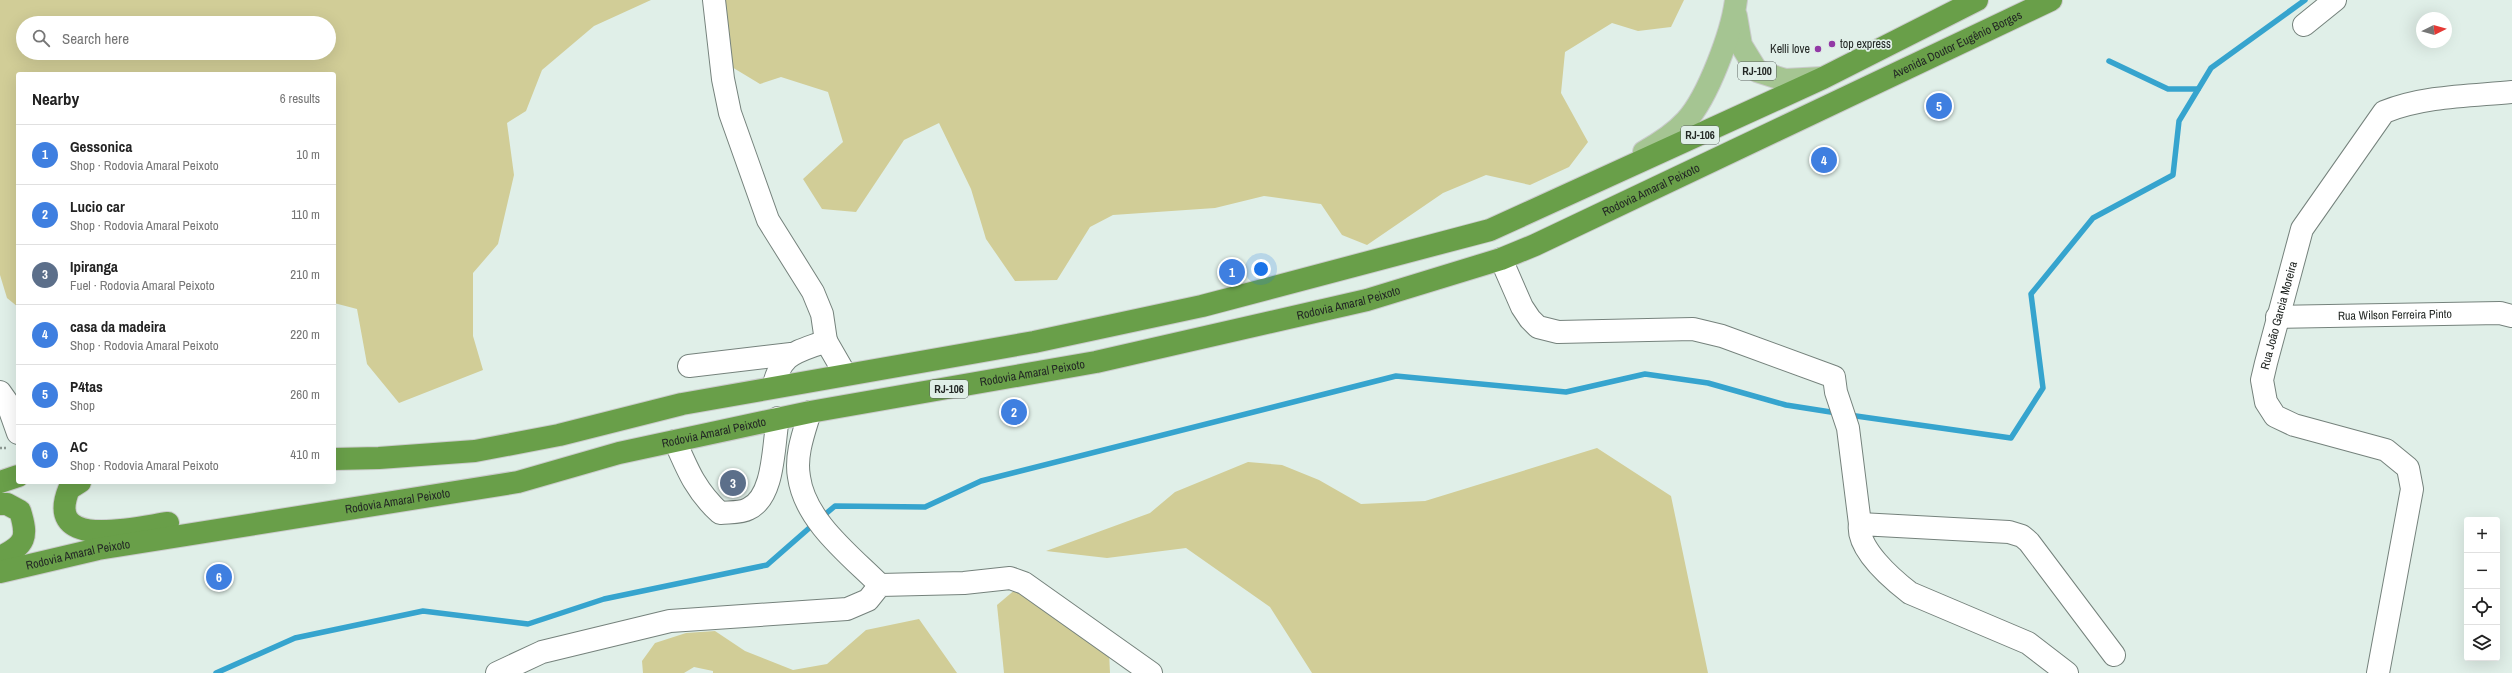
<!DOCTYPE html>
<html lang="en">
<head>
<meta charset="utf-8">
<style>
  body { margin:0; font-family:"Archivo Narrow",sans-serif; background:#f2f2f2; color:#222 }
  .controls { position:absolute; right:12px; bottom:12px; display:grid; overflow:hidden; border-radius:4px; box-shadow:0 4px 16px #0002 }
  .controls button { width:36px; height:36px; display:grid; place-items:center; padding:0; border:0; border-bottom:1px solid #e0e0e0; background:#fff; color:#222; font:20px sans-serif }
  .compass { position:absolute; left:2416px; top:12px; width:36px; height:36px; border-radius:50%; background:#fff; box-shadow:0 4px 16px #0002; rotate:85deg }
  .you { position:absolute; left:1261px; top:269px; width:14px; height:14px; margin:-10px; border:3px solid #fff; border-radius:50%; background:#1a73e8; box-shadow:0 0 0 6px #1a73e833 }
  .badge { display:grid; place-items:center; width:26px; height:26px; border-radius:50%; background:#9239a5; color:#fff; font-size:13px; font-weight:700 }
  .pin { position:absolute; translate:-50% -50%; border:2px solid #fff; box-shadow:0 1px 4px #0006 }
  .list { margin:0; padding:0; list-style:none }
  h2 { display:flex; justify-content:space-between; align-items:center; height:52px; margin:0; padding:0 16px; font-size:17px }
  h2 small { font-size:13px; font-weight:400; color:#767676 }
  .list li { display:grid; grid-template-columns:26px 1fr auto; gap:12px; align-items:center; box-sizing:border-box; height:60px; padding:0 16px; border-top:1px solid #e0e0e0 }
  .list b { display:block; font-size:15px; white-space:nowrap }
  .list p { margin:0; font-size:13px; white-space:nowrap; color:#767676 }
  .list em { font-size:13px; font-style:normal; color:#767676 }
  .icon { flex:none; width:22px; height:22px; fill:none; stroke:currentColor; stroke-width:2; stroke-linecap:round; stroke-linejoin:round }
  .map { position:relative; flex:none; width:2512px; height:673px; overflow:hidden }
  .search { position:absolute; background:#fff; box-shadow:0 4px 16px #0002; left:16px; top:16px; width:320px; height:44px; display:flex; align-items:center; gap:10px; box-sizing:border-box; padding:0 14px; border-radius:22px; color:#767676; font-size:15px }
  .panel { position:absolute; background:#fff; box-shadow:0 4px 16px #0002; left:16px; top:72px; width:320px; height:412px; border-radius:4px }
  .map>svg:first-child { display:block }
  .green { fill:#d1cd97; fill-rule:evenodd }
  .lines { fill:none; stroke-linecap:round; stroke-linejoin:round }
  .stream { stroke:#36a4ce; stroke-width:5.5 }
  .minor-casing { stroke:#75827c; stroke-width:24 }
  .major-casing { stroke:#cacbcb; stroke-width:24 }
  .highway-casing { stroke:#cacbcb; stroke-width:24 }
  .path { stroke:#8c9791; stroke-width:2.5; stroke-dasharray:2 2; stroke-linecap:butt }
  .minor { stroke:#fff; stroke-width:22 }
  .major { stroke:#a5c592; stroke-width:22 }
  .highway { stroke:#699f49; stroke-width:22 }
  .poi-dot { fill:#9239a5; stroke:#e0efe8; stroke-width:1.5 }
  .labels { text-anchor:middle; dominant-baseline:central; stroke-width:3.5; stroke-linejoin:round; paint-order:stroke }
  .shield { fill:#e0efe8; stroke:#5c6460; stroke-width:1 }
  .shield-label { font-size:11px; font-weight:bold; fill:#232825 }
  .poi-label { font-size:12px; fill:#232825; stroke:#e0efe8; text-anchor:start }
  .street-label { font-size:12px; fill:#232825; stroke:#e0efe8 }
</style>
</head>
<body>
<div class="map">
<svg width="2512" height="673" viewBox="0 0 2512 673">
  <rect width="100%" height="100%" fill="#e0efe8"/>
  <g class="green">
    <path d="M0 0H651L594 26 542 70 526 111 507 123 514 175 498 244 473 273V336L483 370 399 403 367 364 357 309 334 303V74H18V307L7 298 0 275ZM23 23H329V53H23Z"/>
    <polygon points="714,0 1684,0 1671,27 1638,31 1612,23 1565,52 1561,93 1588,142 1569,167 1530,185 1486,175 1443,193 1367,245 1342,235 1321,204 1264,196 1215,208 1113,215 1090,227 1057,280 1015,281 986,239 971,189 939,123 904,140 856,212 822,209 803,179 843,142 828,92 781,77 760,84 712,55"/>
    <polygon points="1597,448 1671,496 1708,673 1312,673 1270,607 1186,548 1107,558 1046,551 1150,513 1175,492 1248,462 1282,465 1319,480 1361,504 1425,501"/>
    <polygon points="1022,584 1109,651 1110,673 1004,673 997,605"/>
    <polygon points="919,619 957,673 713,673 713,671 694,667 684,673 643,673 642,661 655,643 686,633 715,631 745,651 793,670 827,664 866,630"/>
  </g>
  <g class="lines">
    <g class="stream">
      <polyline points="2109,61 2168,89 2198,89"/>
      <polyline points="1849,415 2011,438 2043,388 2031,294 2093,218 2173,175 2179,121 2211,68 2305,0"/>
      <polyline points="822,517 835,506 925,507 981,481 1396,376 1566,392 1645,374 1708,383 1786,405 1837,413"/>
      <polyline points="216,673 295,638 423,611 528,624 604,599 767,565 815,523"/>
    </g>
    <defs>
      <g id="minor">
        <polyline points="714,0 723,79 730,113 768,220 813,292 822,314 826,341"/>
        <polyline points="2304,25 2335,0"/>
        <polyline points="1501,259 1522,307 1530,319 1538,327 1558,332 1693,329 1722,336 1834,377 1836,392 1848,428 1860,524"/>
        <path id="s1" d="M2277 317 2500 313 2512 316"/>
        <polyline points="689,366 791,354"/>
        <path d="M773 387C782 352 795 353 826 341L845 374"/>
        <polyline points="0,392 7,402 18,433"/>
        <path d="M810 412C804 432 795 455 799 477 805 521 850 555 880 585"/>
        <path d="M675 441C688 471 696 491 720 513 729 512 741 513 748 509 775 497 773 445 778 418"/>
        <polyline points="497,673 542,652 670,621 847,609 868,600 880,585 964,583 1010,578 1024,583 1151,673"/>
        <path d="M2067 673 2028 643 1910 593C1892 579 1856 548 1860 524L2009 532 2022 536 2029 542 2114 655"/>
        <path id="s2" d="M2378 673 2412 489 2408 468 2386 450 2294 425 2275 416 2266 402 2262 380 2266 363 2302 229 2384 112C2424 96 2469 96 2512 92"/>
      </g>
      <g id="major">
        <polyline points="1736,16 1741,45 1757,71 1785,80 1822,78"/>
        <path d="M1644 152C1660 143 1674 134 1686 121 1708 97 1732 32 1736 0"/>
      </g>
      <g id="highway">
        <polyline points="334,459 379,458 475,451 559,435 682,404 1034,342 1202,306 1490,230 1823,78 1977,0"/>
        <polyline points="0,482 18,476"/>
        <path d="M80 482 69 489C43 552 138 527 168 523"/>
        <path d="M0 504H7L20 511C28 537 26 545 0 557"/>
        <path id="s3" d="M0 572 98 549 518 482 619 453 810 412 1096 362 1367 300 1501 259 1535 245 2051 0"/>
      </g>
    </defs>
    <use href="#minor" class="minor-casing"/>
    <use href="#major" class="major-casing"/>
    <use href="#highway" class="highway-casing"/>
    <polyline class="path" points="0,448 6,448"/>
    <use href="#minor" class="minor"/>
    <use href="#major" class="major"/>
    <use href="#highway" class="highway"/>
  </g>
  <g class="poi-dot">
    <circle cx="1832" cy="44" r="4"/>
    <circle cx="1818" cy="49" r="4"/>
  </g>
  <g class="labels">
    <g class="shield">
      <rect x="1738" y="62" width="38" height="18" rx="3"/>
      <rect x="1681" y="126" width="38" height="18" rx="3"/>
      <rect x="930" y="380" width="38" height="18" rx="3"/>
    </g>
    <g class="shield-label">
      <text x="1757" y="71">RJ-100</text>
      <text x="1700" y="135">RJ-106</text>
      <text x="949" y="389">RJ-106</text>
    </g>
    <g class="poi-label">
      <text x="1840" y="44">top express</text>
      <text x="1810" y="49" text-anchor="end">Kelli love</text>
    </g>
    <g class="street-label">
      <text stroke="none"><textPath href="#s3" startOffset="2039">Avenida Doutor Eugênio Borges</textPath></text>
      <text stroke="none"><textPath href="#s3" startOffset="1700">Rodovia Amaral Peixoto</textPath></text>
      <text stroke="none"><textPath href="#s3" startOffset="1376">Rodovia Amaral Peixoto</textPath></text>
      <text stroke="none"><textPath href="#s1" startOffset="118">Rua Wilson Ferreira Pinto</textPath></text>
      <text stroke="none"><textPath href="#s2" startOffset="459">Rua João Garcia Moreira</textPath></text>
      <text stroke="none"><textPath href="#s3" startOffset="1052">Rodovia Amaral Peixoto</textPath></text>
      <text stroke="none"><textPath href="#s3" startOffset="728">Rodovia Amaral Peixoto</textPath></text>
      <text stroke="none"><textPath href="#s3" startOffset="404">Rodovia Amaral Peixoto</textPath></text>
      <text stroke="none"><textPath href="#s3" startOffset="80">Rodovia Amaral Peixoto</textPath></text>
    </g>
  </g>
</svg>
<div class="controls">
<button>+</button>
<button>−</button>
<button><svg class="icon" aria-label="locate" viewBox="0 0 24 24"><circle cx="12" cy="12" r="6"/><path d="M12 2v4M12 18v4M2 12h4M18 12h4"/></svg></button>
<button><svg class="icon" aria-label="layers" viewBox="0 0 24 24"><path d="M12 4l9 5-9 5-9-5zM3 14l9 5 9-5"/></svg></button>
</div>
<svg class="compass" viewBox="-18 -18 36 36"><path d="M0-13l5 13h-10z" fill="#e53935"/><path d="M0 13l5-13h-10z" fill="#767676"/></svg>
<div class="you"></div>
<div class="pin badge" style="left:1232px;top:272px;background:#3f7fe0">1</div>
<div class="pin badge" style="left:1014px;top:412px;background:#3f7fe0">2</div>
<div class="pin badge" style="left:733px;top:483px;background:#5c6f8a">3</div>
<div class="pin badge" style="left:1824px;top:160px;background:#3f7fe0">4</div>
<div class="pin badge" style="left:1939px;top:106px;background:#3f7fe0">5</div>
<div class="pin badge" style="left:219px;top:577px;background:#3f7fe0">6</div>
<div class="search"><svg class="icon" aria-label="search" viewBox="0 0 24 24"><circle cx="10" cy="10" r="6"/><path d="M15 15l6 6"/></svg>Search here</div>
<section class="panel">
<h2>Nearby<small>6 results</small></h2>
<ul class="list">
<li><span class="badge" style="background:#3f7fe0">1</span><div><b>Gessonica</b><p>Shop · Rodovia Amaral Peixoto</p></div><em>10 m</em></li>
<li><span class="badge" style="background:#3f7fe0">2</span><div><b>Lucio car</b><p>Shop · Rodovia Amaral Peixoto</p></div><em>110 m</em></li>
<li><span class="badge" style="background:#5c6f8a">3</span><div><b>Ipiranga</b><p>Fuel · Rodovia Amaral Peixoto</p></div><em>210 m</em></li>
<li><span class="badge" style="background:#3f7fe0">4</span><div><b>casa da madeira</b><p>Shop · Rodovia Amaral Peixoto</p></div><em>220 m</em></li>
<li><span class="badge" style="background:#3f7fe0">5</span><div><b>P4tas</b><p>Shop</p></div><em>260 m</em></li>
<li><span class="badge" style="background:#3f7fe0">6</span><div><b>AC</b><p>Shop · Rodovia Amaral Peixoto</p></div><em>410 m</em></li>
</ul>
</section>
</div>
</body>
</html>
